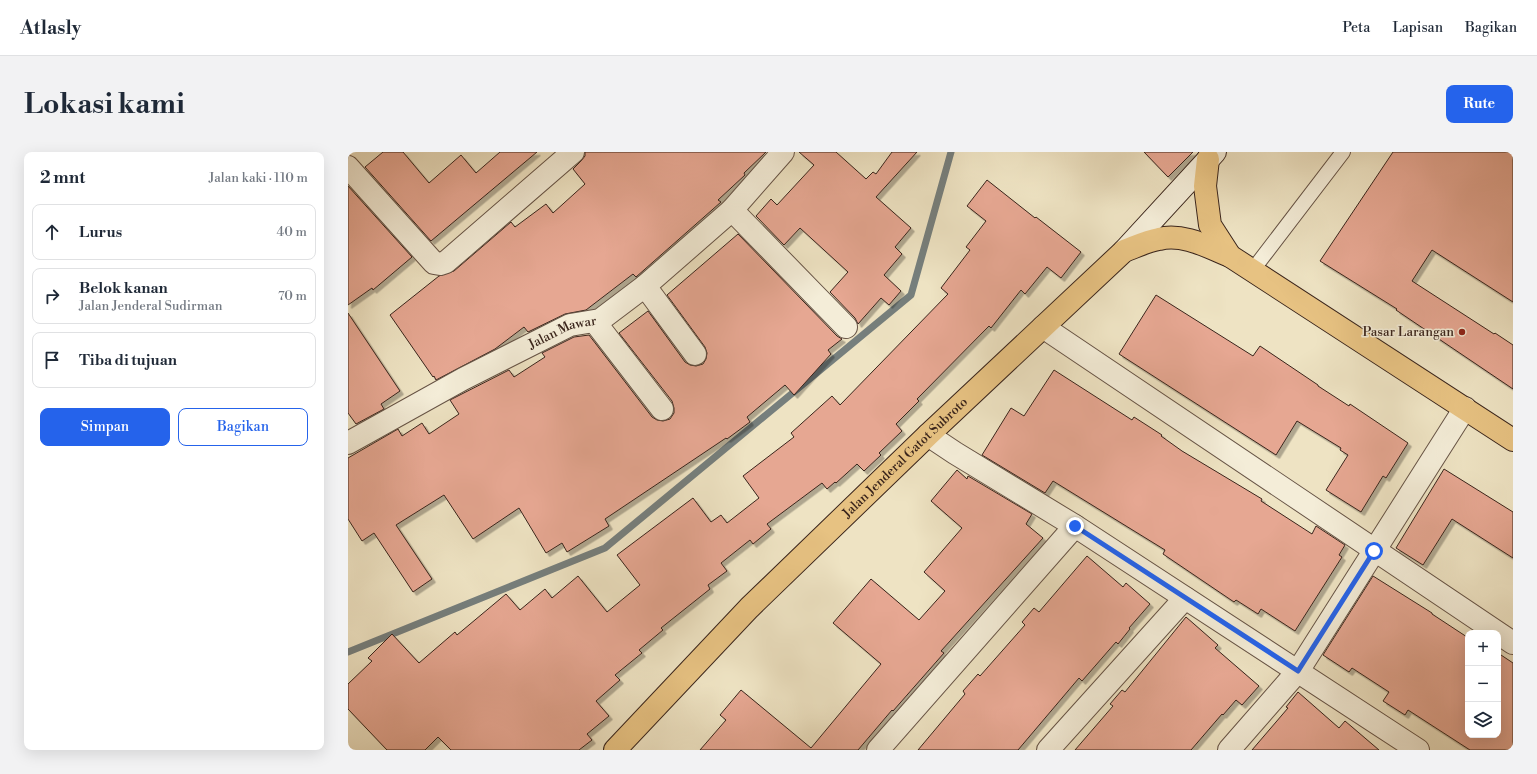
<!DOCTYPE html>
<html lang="id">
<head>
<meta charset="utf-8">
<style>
  body { margin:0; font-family:"Libre Bodoni",serif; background:#f2f2f3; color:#1f2937 }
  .controls { position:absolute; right:12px; bottom:12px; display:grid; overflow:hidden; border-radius:8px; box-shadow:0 4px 16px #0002 }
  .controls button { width:36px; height:36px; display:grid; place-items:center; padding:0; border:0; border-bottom:1px solid #e0e1e3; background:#fff; color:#1f2937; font:20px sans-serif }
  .stop { position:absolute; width:12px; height:12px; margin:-9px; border:3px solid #2563eb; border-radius:50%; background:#fff }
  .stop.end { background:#2563eb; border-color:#fff; box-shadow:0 1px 4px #0008 }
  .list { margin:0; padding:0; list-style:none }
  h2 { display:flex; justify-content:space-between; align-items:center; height:52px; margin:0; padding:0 16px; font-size:17px }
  h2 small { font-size:13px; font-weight:400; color:#747a83 }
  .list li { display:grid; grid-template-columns:26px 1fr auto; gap:12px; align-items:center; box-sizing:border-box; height:56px; margin:0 8px 8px; padding:0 8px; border:1px solid #e0e1e3; border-radius:8px }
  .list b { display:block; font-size:15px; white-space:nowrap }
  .list p { margin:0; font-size:13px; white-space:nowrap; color:#747a83 }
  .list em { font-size:13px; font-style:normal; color:#747a83 }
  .actions { display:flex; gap:8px; padding:12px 16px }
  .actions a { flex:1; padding:9px 0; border:1px solid #2563eb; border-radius:8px; text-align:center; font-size:14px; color:#2563eb }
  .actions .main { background:#2563eb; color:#fff }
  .icon { flex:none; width:22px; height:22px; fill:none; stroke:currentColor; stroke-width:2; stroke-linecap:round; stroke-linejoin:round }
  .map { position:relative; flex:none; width:1165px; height:598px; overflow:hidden; border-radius:8px }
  header { display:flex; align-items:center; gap:24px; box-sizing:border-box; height:56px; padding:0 20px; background:#fff; border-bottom:1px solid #e0e1e3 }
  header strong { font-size:19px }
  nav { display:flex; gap:22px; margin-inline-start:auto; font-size:14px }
  .intro { display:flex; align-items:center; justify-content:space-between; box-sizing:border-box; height:96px; padding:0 24px }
  h1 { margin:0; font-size:28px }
  .button { padding:10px 18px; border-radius:8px; background:#2563eb; color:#fff; font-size:14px; font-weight:700 }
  main { display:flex; gap:24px; padding:0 24px }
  aside { flex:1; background:#fff; border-radius:8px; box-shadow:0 4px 16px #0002 }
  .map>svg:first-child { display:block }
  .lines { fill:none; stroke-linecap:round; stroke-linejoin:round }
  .stream { stroke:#767f7d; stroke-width:7 }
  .building { fill:#e6a792; stroke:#3a251c; filter:url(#shadow) }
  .service-casing { stroke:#675446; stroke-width:16 }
  .minor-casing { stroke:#675446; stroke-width:24 }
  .secondary-casing { stroke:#3a251c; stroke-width:24 }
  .trunk-casing { stroke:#3a251c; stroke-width:24 }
  .service { stroke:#f4edd8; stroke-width:14 }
  .minor { stroke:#f4edd8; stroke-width:22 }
  .secondary { stroke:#f4edd8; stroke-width:22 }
  .trunk { stroke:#e7c282; stroke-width:22 }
  .route { stroke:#2563eb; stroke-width:5 }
  .poi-dot { fill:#8f2418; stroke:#f4edd8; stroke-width:1.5 }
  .labels { text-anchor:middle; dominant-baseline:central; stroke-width:3; stroke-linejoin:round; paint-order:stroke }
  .poi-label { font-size:13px; fill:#3a251c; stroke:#f4edd8; text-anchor:end }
  .street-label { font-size:13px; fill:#3a251c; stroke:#f4edd8 }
</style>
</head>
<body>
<header>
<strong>Atlasly</strong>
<nav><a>Peta</a><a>Lapisan</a><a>Bagikan</a></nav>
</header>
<div class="intro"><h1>Lokasi kami</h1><a class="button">Rute</a></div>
<main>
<aside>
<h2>2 mnt<small>Jalan kaki · 110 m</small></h2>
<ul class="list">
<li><svg class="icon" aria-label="ahead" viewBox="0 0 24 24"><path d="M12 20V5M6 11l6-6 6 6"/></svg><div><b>Lurus</b></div><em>40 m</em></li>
<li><svg class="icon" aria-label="right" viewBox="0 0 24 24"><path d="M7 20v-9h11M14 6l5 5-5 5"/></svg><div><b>Belok kanan</b><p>Jalan Jenderal Sudirman</p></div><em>70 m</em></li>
<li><svg class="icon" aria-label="arrive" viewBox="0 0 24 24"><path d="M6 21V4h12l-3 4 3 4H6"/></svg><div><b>Tiba di tujuan</b></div></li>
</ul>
<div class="actions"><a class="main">Simpan</a><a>Bagikan</a></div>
</aside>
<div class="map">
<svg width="1165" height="598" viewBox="0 0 1165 598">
  <defs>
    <filter id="shadow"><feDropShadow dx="3.5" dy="3.5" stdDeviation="0" flood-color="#0004"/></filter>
  </defs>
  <rect width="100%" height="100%" fill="#eee3c3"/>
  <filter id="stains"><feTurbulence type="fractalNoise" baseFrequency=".005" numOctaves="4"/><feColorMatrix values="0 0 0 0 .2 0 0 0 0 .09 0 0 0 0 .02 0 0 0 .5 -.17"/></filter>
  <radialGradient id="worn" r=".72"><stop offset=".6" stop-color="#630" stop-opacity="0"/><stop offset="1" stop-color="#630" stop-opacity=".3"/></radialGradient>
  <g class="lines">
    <polyline class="stream" points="0,500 257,396 563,143 603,0"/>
  </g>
  <g class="building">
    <polygon points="35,0 55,0 81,31 113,3 128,21 152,0 189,0 83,89 17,15"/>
    <polygon points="237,0 418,0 396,21 397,23 370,48 373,50 288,125 285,122 238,158 217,162 180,180 176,175 147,197 88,228 86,224 85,225 42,163 91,124 106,119 163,70 167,75 198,52 205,61 237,32 225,17 233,9 237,4"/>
    <polygon points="451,0 488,0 518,27 525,20 528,22 544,0 569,0 528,45 563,76 547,95 554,102 536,123 553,139 541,153 533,146 510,172 507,166 482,140 500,120 452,76 436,93 408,64 423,47 429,53 466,13"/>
    <polygon points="796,0 845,0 820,25"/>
    <polygon points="1045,0 1165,0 1165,150 1084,98 1064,129 1146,182 1147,181 1165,193 1165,237 1048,158 1049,157 972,109"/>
    <polygon points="639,28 687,66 688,65 733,100 713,126 699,115 677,142 673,138 643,176 641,174 569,247 571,249 548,272 554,279 531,301 533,303 516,319 509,312 488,331 487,330 479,337 474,331 419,372 423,377 405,392 402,388 373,411 379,419 360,433 362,437 313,476 315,478 291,498 294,501 267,523 272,528 248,549 261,564 239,582 244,588 231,598 103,598 90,585 77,598 39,598 0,557 0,532 24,509 20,506 44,482 71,511 107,480 109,483 158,442 172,458 197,437 204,446 230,424 259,460 292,433 269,403 345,346 363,370 373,363 379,371 411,346 395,324 446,285 443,281 484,244 492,253 600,142 593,136 622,98 618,95 638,69 619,54"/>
    <polygon points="0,34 64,105 25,138 24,136 0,153"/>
    <polygon points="390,82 489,184 494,187 480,198 483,202 446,243 437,233 399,265 402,270 379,287 378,286 257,367 261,374 219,400 214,391 198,401 171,356 125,387 96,343 48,373 84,427 65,440 26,381 14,389 0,367 0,306 50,277 54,284 74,271 81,282 111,262 102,248 161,218 166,225 197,205 194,201 226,185 241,183 304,265 309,268 315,269 322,267 326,261 326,256 324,249 271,181 300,159 337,210 342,213 348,214 355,212 358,207 359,201 357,195 319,143"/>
    <polygon points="808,143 905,204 912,194 970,233 970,234 1001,254 1002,252 1060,291 1038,326 1035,324 1013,360 978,338 1000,303 992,298 993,296 949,269 928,303 771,202"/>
    <polygon points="0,161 52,239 33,252 36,257 8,272 0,261"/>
    <polygon points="706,218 784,268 786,265 814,283 813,284 834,299 914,347 913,349 964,382 968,374 997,393 991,403 994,405 947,479 913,457 910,462 888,448 886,450 815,402 817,398 705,329 697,341 634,303 663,256 676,264"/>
    <polygon points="1096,317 1165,360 1165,406 1104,367 1075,413 1048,396"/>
    <polygon points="609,318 619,327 620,324 684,362 678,372 695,386 593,499 596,501 545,559 544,558 510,598 352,598 378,568 372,563 393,538 463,596 533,512 485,471 523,427 571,468 597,439 576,420 614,376 583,349"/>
    <polygon points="739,404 775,435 778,431 802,452 781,476 782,477 770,492 768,490 734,529 731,526 670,598 570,598 617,542 615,539 630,522 632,524 677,473 674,470 686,456 691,460"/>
    <polygon points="1025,424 1084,461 1084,462 1119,485 1120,483 1120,583 1150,583 1150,501 1165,511 1165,598 1122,598 1060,558 1057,563 1035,549 1041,540 1004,516 1001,520 975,503"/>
    <polygon points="838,465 870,493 867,496 911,534 894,553 888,548 875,563 874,562 843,598 727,598 765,554 762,552 774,538 777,540"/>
    <polygon points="950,540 991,576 997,569 1031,598 904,598 940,556 938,555"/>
  </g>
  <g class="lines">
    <defs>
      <polyline id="service" points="904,119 995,0"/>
      <g id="minor">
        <polyline points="0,15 86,111 92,112 98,110 225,0"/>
        <polyline points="384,58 498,175"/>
        <polyline points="297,134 347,202"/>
        <polyline points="247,170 314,257"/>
        <polyline points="695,175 1165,491"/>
        <polyline points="580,283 607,301 727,374 1070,598"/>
        <path id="s1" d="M0 291 115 227 222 173 252 168 297 134 384 58 435 0"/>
        <polyline points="530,598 727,374"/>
        <polyline points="700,598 837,446"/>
        <polyline points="881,598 950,519 1117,256"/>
      </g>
      <polyline id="secondary" points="776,99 867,0"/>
      <g id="trunk">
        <polyline points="860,7 857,34 862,73 882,104 1165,288"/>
        <path id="s2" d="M267 598 401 456 580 283 776 99C787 95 799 89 811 87 835 81 860 95 882 104"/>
      </g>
    </defs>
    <use href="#service" class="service-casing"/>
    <use href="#minor" class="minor-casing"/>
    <use href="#secondary" class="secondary-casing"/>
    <use href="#trunk" class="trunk-casing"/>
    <use href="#service" class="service"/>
    <use href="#minor" class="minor"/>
    <use href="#secondary" class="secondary"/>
    <use href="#trunk" class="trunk"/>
  </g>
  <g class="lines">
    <polyline class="route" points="727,374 950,519 1026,399"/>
  </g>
  <circle class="poi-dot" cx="1114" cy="180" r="4"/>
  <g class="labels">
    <g class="poi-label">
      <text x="1106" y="180">Pasar Larangan</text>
    </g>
    <g class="street-label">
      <text stroke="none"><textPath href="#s1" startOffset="242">Jalan Mawar</textPath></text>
      <text stroke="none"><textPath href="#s2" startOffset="412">Jalan Jenderal Gatot Subroto</textPath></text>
    </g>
  </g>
  <rect width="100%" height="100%" filter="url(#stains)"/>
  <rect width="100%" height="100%" fill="url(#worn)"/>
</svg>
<div class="controls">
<button>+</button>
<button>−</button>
<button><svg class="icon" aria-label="layers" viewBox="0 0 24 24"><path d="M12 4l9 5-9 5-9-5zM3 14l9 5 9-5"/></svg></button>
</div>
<div class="stop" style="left:1026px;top:399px"></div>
<div class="stop end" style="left:727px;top:374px"></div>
</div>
</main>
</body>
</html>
